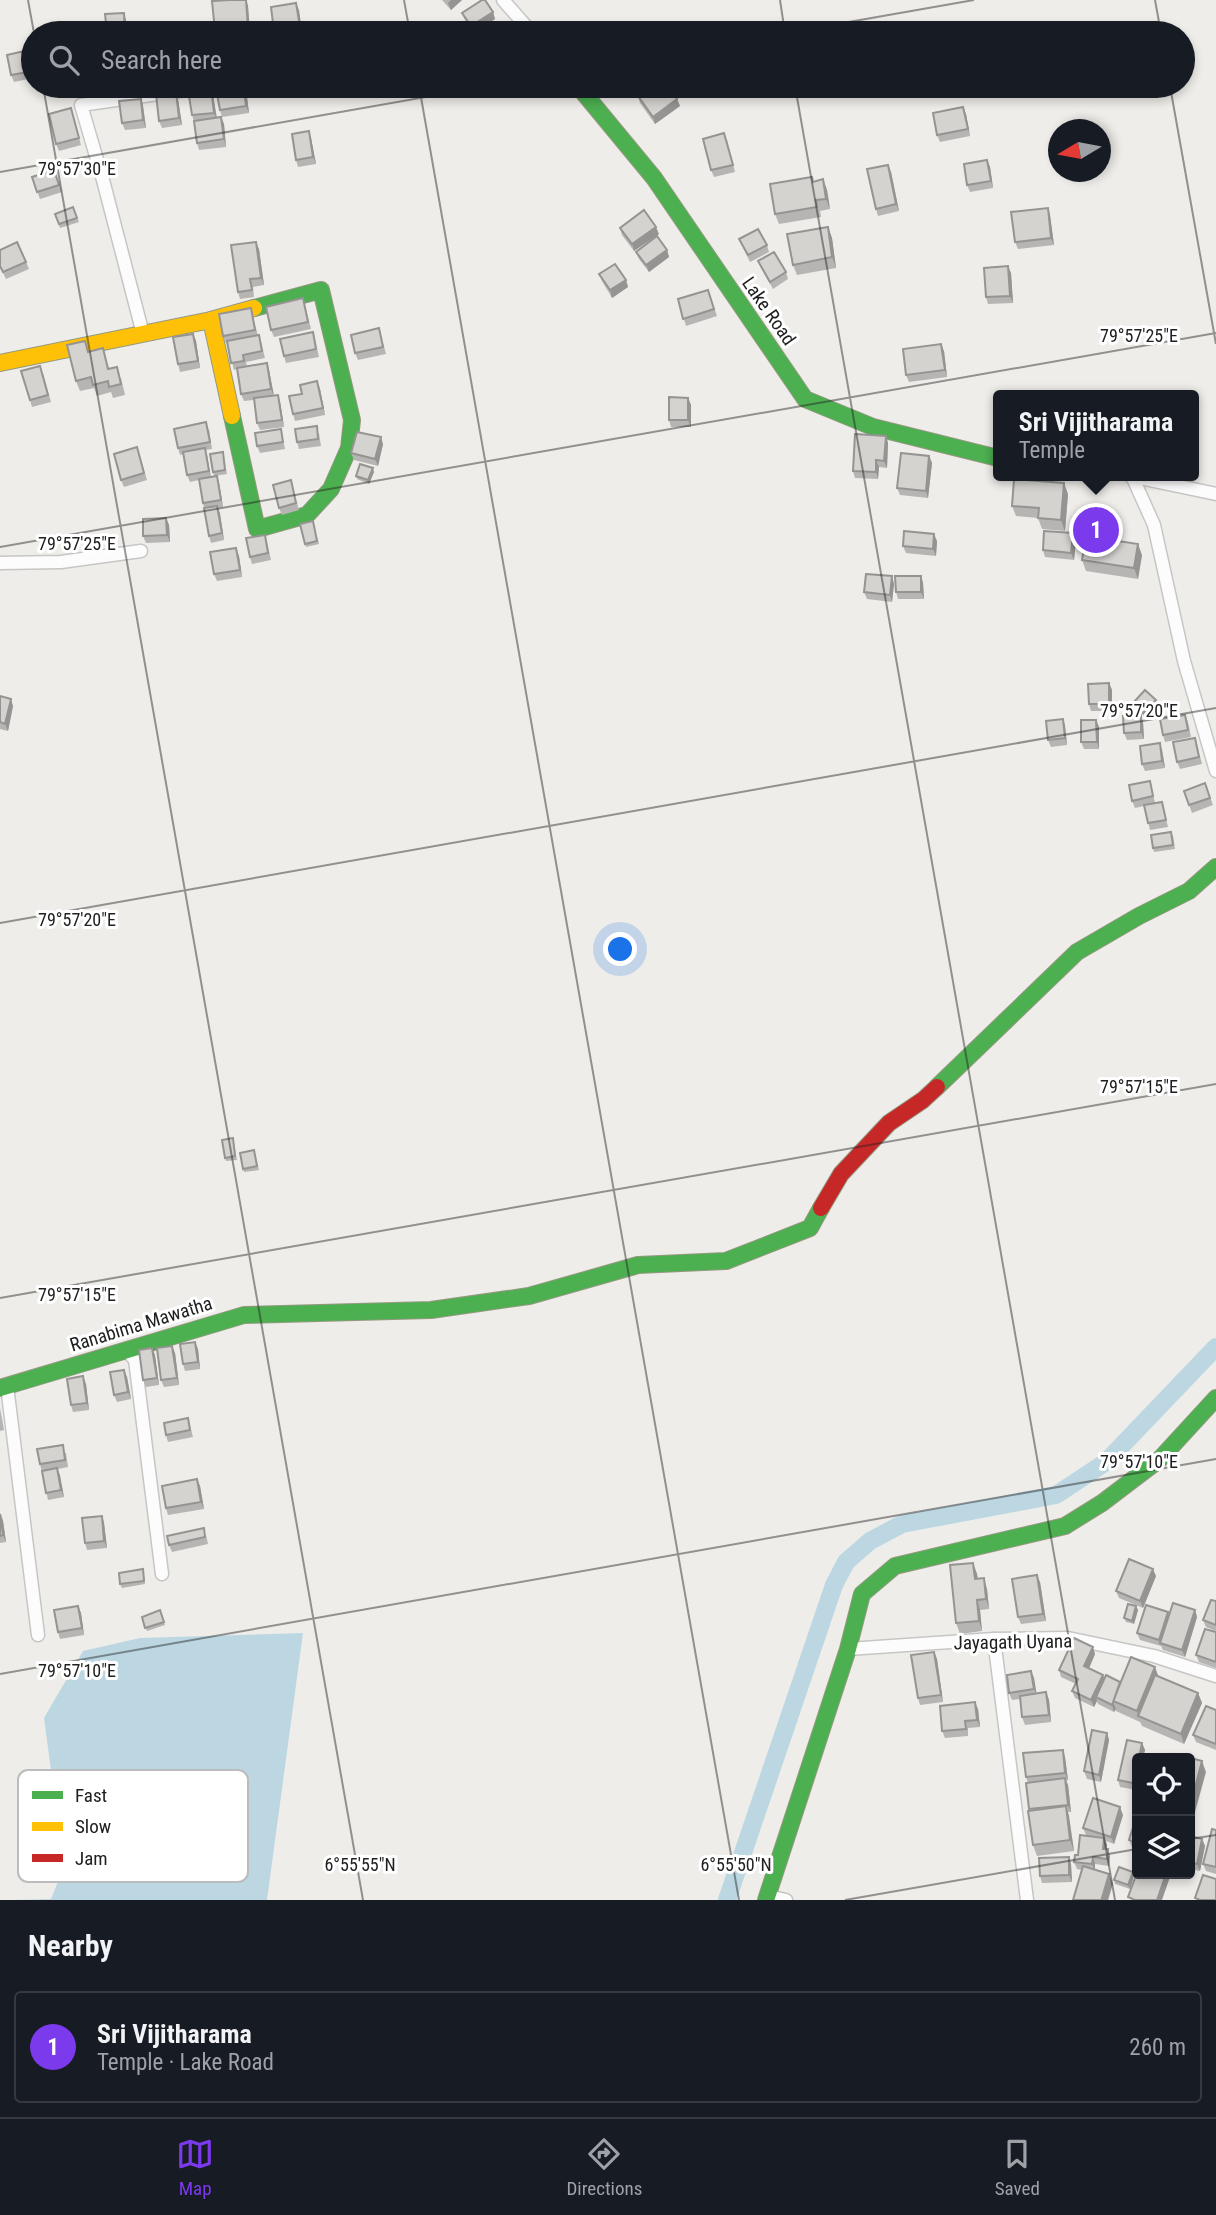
<!DOCTYPE html>
<html lang="en">
<head>
<meta charset="utf-8">
<style>
  body { margin:0; font-family:"Roboto Condensed",sans-serif; background:#20242c; color:#f1f3f6 }
  .controls { position:absolute; right:21px; bottom:21px; display:grid; overflow:hidden; border-radius:7px; box-shadow:0 4px 10px #0003 }
  .controls button { width:63px; height:63px; display:grid; place-items:center; padding:0; border:0; border-bottom:2px solid #363941; background:#171b24; color:#f1f3f6; font:35px sans-serif }
  .compass { position:absolute; left:1048px; top:119px; width:63px; height:63px; border-radius:50%; background:#171b24; box-shadow:0 4px 10px #0003; rotate:260deg }
  .you { position:absolute; left:621px; top:950px; width:24px; height:24px; margin:-18px; border:5px solid #fff; border-radius:50%; background:#1a73e8; box-shadow:0 0 0 10px #1a73e833 }
  .badge { display:grid; place-items:center; width:46px; height:46px; border-radius:50%; background:#7c3aed; color:#fff; font-size:23px; font-weight:700 }
  .pin { position:absolute; translate:-50% -50%; border:4px solid #fff; box-shadow:0 2px 7px #0006 }
  .popup { position:absolute; left:993px; top:390px; width:206px; height:91px; box-sizing:border-box; display:grid; place-content:center; border-radius:7px; background:#171b24; filter:drop-shadow(0 2px 5px #0005); font-size:23px; white-space:nowrap; color:#9ea1a6 }
  .popup b { font-size:26px; color:#f1f3f6 }
  .popup::after { content:''; position:absolute; left:50%; top:100%; margin-left:-14px; border:14px solid transparent; border-top-color:#171b24 }
  .list { margin:0; padding:0; list-style:none }
  h2 { display:flex; justify-content:space-between; align-items:center; height:91px; margin:0; padding:0 28px; font-size:30px }
  h2 small { font-size:23px; font-weight:400; color:#9ea1a6 }
  .list li { display:grid; grid-template-columns:46px 1fr auto; gap:21px; align-items:center; box-sizing:border-box; height:112px; margin:0 14px 14px; padding:0 14px; border:2px solid #363941; border-radius:7px }
  .list b { display:block; font-size:26px; white-space:nowrap }
  .list p { margin:0; font-size:23px; white-space:nowrap; color:#9ea1a6 }
  .list em { font-size:23px; font-style:normal; color:#9ea1a6 }
  .icon { flex:none; width:38px; height:38px; fill:none; stroke:currentColor; stroke-width:2; stroke-linecap:round; stroke-linejoin:round }
  .map { position:relative; flex:none; width:1216px; height:1900px; overflow:hidden }
  .search { position:absolute; background:#171b24; box-shadow:0 4px 10px #0003; left:21px; right:21px; top:21px; height:77px; display:flex; align-items:center; gap:18px; box-sizing:border-box; padding:0 24px; border-radius:38px; color:#9ea1a6; font-size:26px }
  .sheet { height:217px; background:#171b24 }
  nav { display:flex; justify-content:space-around; align-items:center; box-sizing:border-box; height:98px; border-top:2px solid #363941; background:#171b24; font-size:19px; color:#9ea1a6 }
  nav a { display:grid; justify-items:center; gap:4px }
  nav .on { color:#7c3aed }
  .map>svg:first-child { display:block }
  .water { fill:#bcd7e2 }
  .lines { fill:none; stroke-linecap:round; stroke-linejoin:round }
  .canal { stroke:#bcd7e2; stroke-width:18 }
  .street-casing { stroke:#c7c6c5; stroke-width:15 }
  .fast-casing { stroke:#959980; stroke-width:18 }
  .slow-casing { stroke:#959980; stroke-width:18 }
  .jam-casing { stroke:#959980; stroke-width:18 }
  .street { stroke:#fcfcfc; stroke-width:12 }
  .fast { stroke:#4caf50; stroke-width:16 }
  .slow { stroke:#ffc107; stroke-width:16 }
  .jam { stroke:#c62828; stroke-width:16 }
  .wall { fill:#b7b5b3 }
  .shaded-wall { fill:#959492 }
  .building { fill:#d5d3d0; stroke:#959492; stroke-width:2 }
  .ticks { fill:none; stroke:#202020; stroke-width:2; stroke-opacity:0.45 }
  .labels { text-anchor:middle; dominant-baseline:central; stroke-width:6; stroke-linejoin:round; paint-order:stroke }
  .street-label { font-size:19px; fill:#202020; stroke:#fff }
  .key { fill:#fff; stroke:#bcbcbc; stroke-width:2 }
  .key-label { font-size:19px; fill:#202020 }
  .ticks-label { font-size:18px; text-anchor:middle; fill:#202020; stroke:#fff; stroke-width:6; stroke-linejoin:round; paint-order:stroke }
</style>
</head>
<body>
<div class="map">
<svg width="1216" height="1900" viewBox="0 0 1216 1900">
  <rect width="100%" height="100%" fill="#eeede9"/>
  <polygon class="water" points="303,1633 267,1900 11,1900 51,1899 64,1867 44,1718 83,1651 140,1638"/>
  <g class="lines">
    <polyline class="canal" points="727,1900 834,1585 846,1562 870,1541 902,1524 1056,1495 1106,1462 1216,1347"/>
    <defs>
      <g id="street">
        <polyline points="503,0 532,33"/>
        <polyline points="143,334 103,180 81,105 207,87"/>
        <polyline points="1130,476 1216,494"/>
        <polyline points="1132,476 1154,525 1184,661 1216,771"/>
        <polyline points="0,563 61,562 141,551"/>
        <polyline points="127,1351 135,1360 162,1574"/>
        <polyline points="7,1386 38,1635"/>
        <polyline points="994,1639 1027,1900"/>
        <polyline points="848,1649 994,1639 1068,1638 1154,1656 1216,1676"/>
        <polyline points="768,1896 786,1900"/>
      </g>
      <g id="fast">
        <polyline points="578,86 654,178 805,399 873,427 998,458"/>
        <polyline points="232,416 257,529 307,515 331,489 349,448 352,420 321,290 254,308"/>
        <polyline points="937,1087 1077,952 1139,916 1189,891 1216,867"/>
        <polyline points="0,1388 244,1315 431,1310 529,1296 638,1265 726,1261 810,1228 821,1208"/>
        <polyline points="766,1900 848,1649 862,1594 895,1566 1065,1526 1102,1503 1160,1459 1216,1398"/>
      </g>
      <g id="slow">
        <polyline points="211,320 232,416"/>
        <polyline points="0,363 211,320 254,308"/>
      </g>
      <polyline id="jam" points="821,1208 841,1174 889,1123 923,1100 937,1087"/>
    </defs>
    <use href="#street" class="street-casing"/>
    <use href="#fast" class="fast-casing"/>
    <use href="#slow" class="slow-casing"/>
    <use href="#jam" class="jam-casing"/>
    <use href="#street" class="street"/>
    <use href="#fast" class="fast"/>
    <use href="#slow" class="slow"/>
    <use href="#jam" class="jam"/>
  </g>
  <g class="wall">
    <polygon points="246,0 248,6 250,33 216,33 215,31"/>
    <polygon points="442,0 462,0 451,10"/>
    <polygon points="299,10 302,33 275,33 274,31"/>
    <polygon points="493,12 495,19 473,33 465,20 462,13"/>
    <polygon points="29,50 33,65 33,78 14,82 11,75"/>
    <polygon points="857,86 877,86 879,95 861,98"/>
    <polygon points="244,90 247,97 249,113 222,117 220,110"/>
    <polygon points="213,95 217,118 221,117 224,124 226,147 199,150 197,143 194,122 192,115"/>
    <polygon points="638,96 677,99 680,106 655,124 640,103"/>
    <polygon points="141,99 143,106 146,128 125,130 122,123"/>
    <polygon points="178,99 182,125 162,128 159,121"/>
    <polygon points="71,108 81,145 59,151 56,144"/>
    <polygon points="966,114 970,136 940,142 937,135"/>
    <polygon points="311,138 316,164 298,167 296,160"/>
    <polygon points="727,140 735,172 714,177 711,170"/>
    <polygon points="987,160 990,167 993,188 970,192 967,185"/>
    <polygon points="888,165 891,172 899,211 878,216 876,209"/>
    <polygon points="54,170 62,192 40,199 32,177"/>
    <polygon points="823,179 827,190 830,209 820,211 821,217 779,224 775,214 814,182"/>
    <polygon points="73,207 79,222 60,228 55,214"/>
    <polygon points="1048,208 1050,215 1054,245 1018,249 1015,242"/>
    <polygon points="828,227 832,238 836,268 797,275 793,265"/>
    <polygon points="620,228 659,234 634,251 622,235"/>
    <polygon points="739,239 767,245 769,252 750,262"/>
    <polygon points="259,249 264,285 253,287 254,297 240,299 238,292"/>
    <polygon points="0,250 26,262 29,269 6,279 0,267"/>
    <polygon points="667,250 669,257 649,272 639,259 636,252"/>
    <polygon points="758,261 786,272 788,279 773,289 761,268"/>
    <polygon points="1011,273 1013,303 988,304 986,297"/>
    <polygon points="599,274 626,280 628,287 612,298 602,281"/>
    <polygon points="708,290 717,316 686,326 678,299"/>
    <polygon points="303,298 311,329 274,337 271,330"/>
    <polygon points="251,308 258,336 261,342 265,358 246,362 247,366 267,363 269,370 274,396 280,402 284,427 260,430 257,423 254,400 244,401 241,394 237,369 234,370 227,343 226,343 223,336"/>
    <polygon points="193,334 196,341 200,368 180,372 178,364"/>
    <polygon points="381,335 386,354 358,360 355,353"/>
    <polygon points="315,339 319,357 286,363 284,356"/>
    <polygon points="103,348 109,369 121,378 125,395 113,398 111,392 97,396 94,388 80,391 76,381 89,352"/>
    <polygon points="944,351 947,377 909,382 906,375"/>
    <polygon points="43,373 51,402 32,407 30,400"/>
    <polygon points="317,381 320,389 325,415 295,421 293,414 302,394"/>
    <polygon points="688,398 691,405 691,427 671,427 669,420"/>
    <polygon points="209,429 212,449 205,450 211,477 219,483 223,507 218,508 224,540 211,543 209,536 199,480 190,482 187,475 184,454 180,455 178,448"/>
    <polygon points="281,429 285,449 260,453 257,446"/>
    <polygon points="319,433 321,446 299,449 297,442"/>
    <polygon points="886,436 888,443 887,468 879,467 878,479 855,478 853,471"/>
    <polygon points="383,444 378,466 354,460 351,453"/>
    <polygon points="137,447 147,480 124,487 121,480"/>
    <polygon points="223,452 227,474 214,476 213,472"/>
    <polygon points="929,456 932,463 928,498 900,495 897,488"/>
    <polygon points="374,472 369,484 357,479 356,476"/>
    <polygon points="291,480 299,510 282,515 279,508"/>
    <polygon points="1068,494 1065,531 1042,529 1038,518 1016,516 1012,506"/>
    <polygon points="166,518 169,525 170,542 146,543 143,536"/>
    <polygon points="314,525 319,544 306,547 305,544"/>
    <polygon points="1073,533 1076,540 1074,560 1045,557 1043,550"/>
    <polygon points="937,541 936,556 906,553 903,546"/>
    <polygon points="267,542 271,560 252,564 250,557"/>
    <polygon points="1142,555 1138,579 1086,571 1082,560"/>
    <polygon points="239,556 242,577 217,581 214,574"/>
    <polygon points="892,576 894,584 892,602 867,599 864,592"/>
    <polygon points="921,576 923,583 924,599 898,599 896,592"/>
    <polygon points="1109,683 1112,690 1112,711 1091,711 1089,704"/>
    <polygon points="0,696 13,706 8,731 0,729"/>
    <polygon points="1156,700 1157,704 1145,717 1134,707 1133,703"/>
    <polygon points="1185,715 1188,722 1191,737 1165,742 1163,735"/>
    <polygon points="1063,719 1065,726 1067,745 1051,747 1048,740"/>
    <polygon points="1096,720 1099,727 1099,749 1084,749 1081,742"/>
    <polygon points="1143,722 1144,739 1127,740 1124,733"/>
    <polygon points="1197,745 1202,764 1180,769 1177,762"/>
    <polygon points="1162,750 1165,768 1145,771 1142,764"/>
    <polygon points="1150,781 1155,803 1162,802 1168,827 1150,830 1144,806 1135,808 1132,801"/>
    <polygon points="1205,783 1213,805 1192,813 1184,791"/>
    <polygon points="1173,835 1175,849 1154,852 1153,848"/>
    <polygon points="233,1138 237,1160 226,1161 225,1158"/>
    <polygon points="254,1150 259,1170 244,1172 243,1169"/>
    <polygon points="152,1348 155,1355 159,1385 146,1387 143,1380"/>
    <polygon points="198,1349 200,1369 185,1371 183,1364"/>
    <polygon points="175,1353 179,1385 164,1387 161,1380"/>
    <polygon points="127,1377 131,1399 117,1402 114,1395"/>
    <polygon points="86,1384 89,1410 73,1412 71,1405"/>
    <polygon points="0,1408 4,1430 0,1431"/>
    <polygon points="188,1418 193,1437 168,1442 166,1435"/>
    <polygon points="66,1453 68,1467 58,1469 64,1497 48,1500 40,1464"/>
    <polygon points="197,1479 200,1486 204,1509 168,1515 166,1508"/>
    <polygon points="0,1514 3,1521 6,1542 0,1543"/>
    <polygon points="102,1516 104,1523 107,1548 87,1550 85,1543"/>
    <polygon points="206,1535 208,1544 172,1552 169,1545"/>
    <polygon points="973,1563 977,1574 978,1579 987,1589 989,1609 980,1610 982,1631 960,1634 956,1623"/>
    <polygon points="144,1573 145,1584 122,1588 120,1584"/>
    <polygon points="1156,1576 1143,1608 1119,1598 1116,1591"/>
    <polygon points="1040,1582 1046,1621 1021,1624 1018,1617"/>
    <polygon points="1216,1601 1216,1631 1206,1627 1203,1620"/>
    <polygon points="78,1606 81,1613 84,1635 60,1639 58,1632"/>
    <polygon points="1136,1606 1138,1610 1134,1624 1126,1622 1124,1618"/>
    <polygon points="160,1610 165,1625 147,1631 142,1617"/>
    <polygon points="1195,1610 1197,1617 1185,1657 1163,1650 1161,1646 1140,1640 1137,1633 1169,1615"/>
    <polygon points="1216,1632 1216,1668 1199,1662 1196,1655"/>
    <polygon points="934,1652 937,1659 943,1702 920,1705 918,1698"/>
    <polygon points="1095,1654 1089,1668 1104,1678 1120,1682 1158,1676 1198,1693 1202,1703 1184,1744 1142,1726 1140,1722 1116,1711 1116,1709 1114,1712 1098,1704 1097,1701 1094,1707 1075,1698 1072,1691 1076,1684 1061,1677 1059,1670"/>
    <polygon points="1031,1671 1034,1678 1036,1694 1046,1692 1049,1700 1051,1722 1025,1725 1022,1717 1020,1699 1012,1700 1009,1693"/>
    <polygon points="978,1709 980,1727 968,1728 968,1736 945,1738 942,1731"/>
    <polygon points="1216,1710 1216,1750 1196,1742 1193,1735"/>
    <polygon points="1107,1733 1109,1740 1101,1782 1087,1779 1084,1771"/>
    <polygon points="1127,1740 1142,1743 1145,1750 1143,1758 1137,1758 1137,1784 1136,1790 1120,1787 1118,1780"/>
    <polygon points="1065,1757 1068,1780 1066,1781 1068,1785 1071,1812 1068,1812 1074,1851 1037,1856 1033,1845 1029,1809 1028,1783 1026,1777"/>
    <polygon points="1123,1815 1114,1844 1106,1841 1107,1845 1106,1849 1110,1856 1109,1866 1095,1864 1095,1870 1113,1884 1082,1870 1077,1869 1074,1862 1088,1836 1086,1835 1083,1828"/>
    <polygon points="1137,1815 1137,1849 1132,1847 1129,1840"/>
    <polygon points="1216,1830 1216,1874 1206,1871 1203,1864"/>
    <polygon points="1190,1836 1202,1839 1205,1846 1200,1871 1190,1869"/>
    <polygon points="1069,1857 1071,1864 1072,1882 1042,1883 1040,1876"/>
    <polygon points="1133,1872 1134,1876 1130,1889 1115,1884 1114,1880"/>
  </g>
  <g class="shaded-wall">
    <polygon points="246,0 248,6 250,33 248,28"/>
    <polygon points="451,0 462,0 451,10 448,3"/>
    <polygon points="296,3 299,10 302,33 300,27"/>
    <polygon points="493,12 495,19 473,33 471,26"/>
    <polygon points="124,13 126,20 127,33 125,33"/>
    <polygon points="211,87 213,95 217,120 214,113"/>
    <polygon points="244,90 247,97 249,113 246,106"/>
    <polygon points="176,92 178,99 182,125 179,118"/>
    <polygon points="141,99 143,106 146,128 143,120"/>
    <polygon points="677,99 680,106 655,124 653,117"/>
    <polygon points="963,107 966,114 970,136 968,129"/>
    <polygon points="221,117 224,124 226,147 224,139"/>
    <polygon points="309,131 311,138 316,164 313,157"/>
    <polygon points="987,160 990,167 993,188 991,181"/>
    <polygon points="888,165 891,172 899,211 896,204"/>
    <polygon points="823,179 827,190 830,209 826,199"/>
    <polygon points="1048,208 1050,215 1054,245 1051,238"/>
    <polygon points="656,227 659,234 634,251 632,244"/>
    <polygon points="828,227 832,238 836,268 832,257"/>
    <polygon points="256,242 259,249 264,285 261,278"/>
    <polygon points="667,250 669,257 649,272 646,265"/>
    <polygon points="1008,266 1011,273 1013,303 1010,296"/>
    <polygon points="626,280 628,287 612,298 610,290"/>
    <polygon points="193,334 196,341 200,368 198,361"/>
    <polygon points="941,344 944,351 947,377 945,370"/>
    <polygon points="267,363 269,370 274,396 271,389"/>
    <polygon points="317,381 320,389 325,415 323,408"/>
    <polygon points="278,395 280,402 284,427 282,420"/>
    <polygon points="688,398 691,405 691,427 688,420"/>
    <polygon points="886,436 888,443 887,468 884,461"/>
    <polygon points="381,437 383,444 378,466 375,459"/>
    <polygon points="205,448 207,455 211,478 209,471"/>
    <polygon points="929,456 932,463 928,498 926,491"/>
    <polygon points="876,460 879,467 878,479 876,472"/>
    <polygon points="373,468 374,472 369,484 368,480"/>
    <polygon points="217,476 219,483 223,507 221,500"/>
    <polygon points="1064,483 1068,494 1065,531 1061,520"/>
    <polygon points="217,506 220,513 224,540 222,533"/>
    <polygon points="166,518 169,525 170,542 167,535"/>
    <polygon points="1073,533 1076,540 1074,560 1071,553"/>
    <polygon points="934,534 937,541 936,556 933,549"/>
    <polygon points="1138,544 1142,555 1138,579 1134,568"/>
    <polygon points="236,548 239,556 242,577 240,570"/>
    <polygon points="892,576 894,584 892,602 890,595"/>
    <polygon points="921,576 923,583 924,599 921,592"/>
    <polygon points="1109,683 1112,690 1112,711 1109,704"/>
    <polygon points="11,699 13,706 8,731 5,724"/>
    <polygon points="1156,700 1157,704 1145,717 1143,713"/>
    <polygon points="1141,715 1143,722 1144,739 1141,732"/>
    <polygon points="1063,719 1065,726 1067,745 1065,738"/>
    <polygon points="1096,720 1099,727 1099,749 1097,742"/>
    <polygon points="1160,743 1162,750 1165,768 1162,761"/>
    <polygon points="195,1342 198,1349 200,1369 198,1362"/>
    <polygon points="172,1346 175,1353 179,1385 177,1378"/>
    <polygon points="152,1348 155,1355 159,1385 157,1378"/>
    <polygon points="124,1370 127,1377 131,1399 128,1392"/>
    <polygon points="83,1376 86,1384 89,1410 87,1403"/>
    <polygon points="57,1468 60,1475 64,1497 61,1490"/>
    <polygon points="197,1479 200,1486 204,1509 201,1502"/>
    <polygon points="1,1514 3,1521 6,1542 3,1535"/>
    <polygon points="102,1516 104,1523 107,1548 104,1541"/>
    <polygon points="973,1563 977,1574 979,1590 975,1579"/>
    <polygon points="1153,1569 1156,1576 1143,1608 1140,1601"/>
    <polygon points="1037,1575 1040,1582 1046,1621 1043,1614"/>
    <polygon points="984,1578 987,1589 989,1609 986,1599"/>
    <polygon points="977,1600 980,1610 982,1631 979,1621"/>
    <polygon points="78,1606 81,1613 84,1635 82,1628"/>
    <polygon points="1136,1606 1138,1610 1134,1624 1132,1621"/>
    <polygon points="1195,1610 1197,1617 1185,1657 1182,1650"/>
    <polygon points="1168,1612 1171,1619 1161,1644 1159,1640"/>
    <polygon points="1093,1647 1095,1654 1087,1673 1084,1666"/>
    <polygon points="934,1652 937,1659 943,1702 941,1695"/>
    <polygon points="1155,1667 1159,1678 1138,1716 1137,1711"/>
    <polygon points="1031,1671 1034,1678 1037,1696 1034,1689"/>
    <polygon points="1103,1675 1106,1682 1096,1697 1097,1701 1094,1707 1091,1700"/>
    <polygon points="1046,1692 1049,1700 1051,1722 1049,1715"/>
    <polygon points="1198,1693 1202,1703 1184,1744 1181,1734"/>
    <polygon points="975,1702 978,1709 980,1727 977,1720"/>
    <polygon points="1113,1702 1116,1709 1114,1712 1112,1705"/>
    <polygon points="1107,1733 1109,1740 1101,1782 1099,1775"/>
    <polygon points="1142,1743 1145,1750 1143,1758 1139,1758"/>
    <polygon points="1063,1750 1065,1757 1068,1780 1065,1773"/>
    <polygon points="1202,1761 1206,1772 1192,1823 1190,1817 1190,1807"/>
    <polygon points="1137,1765 1137,1784 1136,1790 1133,1783"/>
    <polygon points="1065,1778 1068,1785 1071,1812 1068,1805"/>
    <polygon points="1066,1806 1069,1816 1074,1851 1070,1840"/>
    <polygon points="1120,1807 1123,1815 1114,1844 1111,1837"/>
    <polygon points="1104,1838 1107,1845 1106,1856 1103,1849"/>
    <polygon points="1202,1839 1205,1846 1200,1871 1197,1864"/>
    <polygon points="1108,1849 1110,1856 1109,1866 1107,1859"/>
    <polygon points="1069,1857 1071,1864 1072,1882 1069,1875"/>
    <polygon points="1093,1857 1095,1864 1095,1871 1092,1864"/>
    <polygon points="1133,1872 1134,1876 1130,1889 1128,1885"/>
    <polygon points="1109,1874 1113,1884 1108,1900 1102,1898"/>
    <polygon points="1166,1874 1171,1874 1162,1900 1157,1900"/>
  </g>
  <g class="building">
    <polygon points="230,0 246,0 248,28 215,31 212,1"/>
    <polygon points="482,0 485,0 493,12 471,26 462,13"/>
    <polygon points="296,3 300,27 274,31 271,7"/>
    <polygon points="124,13 125,33 107,33 105,14"/>
    <polygon points="674,27 678,33 666,33"/>
    <polygon points="1024,31 1024,33 1011,33"/>
    <polygon points="29,50 33,71 11,75 7,55"/>
    <polygon points="652,86 668,86 677,99 653,117 638,96"/>
    <polygon points="857,86 876,86 876,88 858,91"/>
    <polygon points="211,87 214,113 192,115 188,90"/>
    <polygon points="244,90 246,106 220,110 217,94"/>
    <polygon points="176,92 179,118 159,121 156,94"/>
    <polygon points="141,99 143,120 122,123 119,101"/>
    <polygon points="963,107 968,129 937,135 933,113"/>
    <polygon points="71,108 79,138 56,144 49,114"/>
    <polygon points="221,117 224,139 197,143 194,121"/>
    <polygon points="309,131 313,157 296,160 292,134"/>
    <polygon points="724,133 733,165 711,170 703,139"/>
    <polygon points="987,160 991,181 967,185 964,164"/>
    <polygon points="888,165 896,204 876,209 867,169"/>
    <polygon points="54,170 59,185 37,192 32,177"/>
    <polygon points="812,177 813,182 823,179 826,199 816,200 817,207 775,214 770,184"/>
    <polygon points="73,207 77,218 59,224 55,214"/>
    <polygon points="1048,208 1051,238 1015,242 1011,212"/>
    <polygon points="644,210 656,227 632,244 620,228"/>
    <polygon points="828,227 832,257 793,265 787,234"/>
    <polygon points="758,229 767,245 748,255 739,239"/>
    <polygon points="657,236 667,250 646,265 636,252"/>
    <polygon points="17,242 26,262 3,272 0,266 0,250"/>
    <polygon points="256,242 261,278 250,279 252,290 238,292 231,245"/>
    <polygon points="774,252 786,272 770,282 758,261"/>
    <polygon points="615,264 626,280 610,290 599,274"/>
    <polygon points="1008,266 1010,296 986,297 984,268"/>
    <polygon points="708,290 714,309 683,319 678,299"/>
    <polygon points="303,298 308,322 271,330 266,307"/>
    <polygon points="251,308 255,330 223,336 219,314"/>
    <polygon points="379,328 383,347 355,353 351,335"/>
    <polygon points="313,332 316,349 284,356 280,339"/>
    <polygon points="193,334 198,361 178,364 173,337"/>
    <polygon points="259,335 262,351 243,355 244,361 231,363 227,341"/>
    <polygon points="85,341 88,352 103,348 108,369 117,367 121,384 109,387 108,381 93,385 91,377 76,381 67,345"/>
    <polygon points="941,344 945,370 906,375 903,349"/>
    <polygon points="267,363 271,389 241,394 237,368"/>
    <polygon points="40,366 48,395 30,400 21,371"/>
    <polygon points="317,381 323,408 293,414 289,396 302,394 300,385"/>
    <polygon points="278,395 282,420 257,423 254,398"/>
    <polygon points="669,397 688,398 688,420 669,420"/>
    <polygon points="206,422 210,442 178,448 174,429"/>
    <polygon points="317,426 318,439 297,442 295,429"/>
    <polygon points="281,429 283,442 257,446 255,433"/>
    <polygon points="357,432 381,437 375,459 351,453"/>
    <polygon points="855,434 886,436 884,461 876,460 876,472 853,471"/>
    <polygon points="137,447 144,473 121,480 114,454"/>
    <polygon points="205,448 209,471 187,475 183,452"/>
    <polygon points="223,452 225,470 213,472 210,454"/>
    <polygon points="901,453 929,456 926,491 897,488"/>
    <polygon points="360,464 373,468 368,480 356,476"/>
    <polygon points="217,476 221,500 203,503 199,479"/>
    <polygon points="1014,479 1064,483 1061,520 1038,518 1039,508 1012,506"/>
    <polygon points="291,480 296,503 279,508 273,485"/>
    <polygon points="217,506 222,533 209,536 204,508"/>
    <polygon points="166,518 167,535 143,536 143,519"/>
    <polygon points="313,521 317,541 305,544 300,524"/>
    <polygon points="904,531 934,534 933,549 903,546"/>
    <polygon points="1044,531 1073,533 1071,553 1043,550"/>
    <polygon points="265,535 268,553 250,557 246,538"/>
    <polygon points="1086,536 1138,544 1134,568 1082,560"/>
    <polygon points="236,548 240,570 214,574 210,552"/>
    <polygon points="866,574 892,576 890,595 864,592"/>
    <polygon points="895,576 921,576 921,592 896,592"/>
    <polygon points="1109,683 1109,704 1089,704 1088,684"/>
    <polygon points="1145,690 1156,700 1143,713 1133,703"/>
    <polygon points="0,696 11,699 5,724 0,722"/>
    <polygon points="1141,715 1141,732 1124,733 1123,716"/>
    <polygon points="1185,715 1188,730 1163,735 1160,719"/>
    <polygon points="1063,719 1065,738 1048,740 1046,721"/>
    <polygon points="1081,720 1096,720 1097,742 1081,742"/>
    <polygon points="1195,738 1199,757 1177,762 1173,742"/>
    <polygon points="1160,743 1162,761 1142,764 1140,746"/>
    <polygon points="1150,781 1153,796 1132,801 1129,785"/>
    <polygon points="1205,783 1210,798 1189,805 1184,791"/>
    <polygon points="1162,802 1166,820 1148,823 1144,805"/>
    <polygon points="1171,832 1173,845 1153,848 1151,835"/>
    <polygon points="233,1138 235,1156 225,1158 222,1140"/>
    <polygon points="254,1150 257,1166 243,1169 240,1153"/>
    <polygon points="195,1342 198,1362 183,1364 180,1344"/>
    <polygon points="172,1346 177,1378 161,1380 157,1348"/>
    <polygon points="152,1348 157,1378 143,1380 139,1350"/>
    <polygon points="124,1370 128,1392 114,1395 110,1372"/>
    <polygon points="83,1376 87,1403 71,1405 67,1379"/>
    <polygon points="188,1418 190,1430 166,1435 164,1423"/>
    <polygon points="63,1445 65,1460 40,1464 37,1449"/>
    <polygon points="57,1468 61,1490 46,1493 42,1471"/>
    <polygon points="197,1479 201,1502 166,1508 162,1486"/>
    <polygon points="0,1514 3,1535 0,1536"/>
    <polygon points="102,1516 104,1541 85,1543 82,1518"/>
    <polygon points="204,1528 205,1537 169,1545 167,1536"/>
    <polygon points="1129,1559 1153,1569 1140,1601 1116,1591"/>
    <polygon points="973,1563 975,1579 984,1578 986,1599 977,1600 979,1621 956,1623 950,1565"/>
    <polygon points="143,1569 144,1581 120,1584 119,1573"/>
    <polygon points="1037,1575 1043,1614 1018,1617 1012,1579"/>
    <polygon points="1211,1600 1216,1601 1216,1625 1203,1620"/>
    <polygon points="1173,1603 1195,1610 1182,1650 1160,1643"/>
    <polygon points="1128,1604 1136,1606 1132,1621 1124,1618"/>
    <polygon points="1146,1605 1168,1612 1159,1640 1137,1633"/>
    <polygon points="78,1606 82,1628 58,1632 54,1610"/>
    <polygon points="160,1610 164,1622 145,1628 142,1617"/>
    <polygon points="1205,1629 1216,1632 1216,1662 1196,1655"/>
    <polygon points="1074,1638 1093,1647 1084,1666 1103,1675 1091,1700 1072,1691 1078,1679 1059,1670"/>
    <polygon points="934,1652 941,1695 918,1698 911,1655"/>
    <polygon points="1131,1657 1155,1667 1137,1711 1113,1701"/>
    <polygon points="1031,1671 1034,1689 1009,1693 1007,1675"/>
    <polygon points="1106,1675 1120,1682 1112,1705 1096,1697"/>
    <polygon points="1155,1675 1198,1693 1181,1734 1138,1716"/>
    <polygon points="1046,1692 1049,1715 1022,1717 1020,1696"/>
    <polygon points="975,1702 977,1720 965,1721 966,1729 942,1731 940,1706"/>
    <polygon points="1206,1706 1216,1710 1216,1744 1193,1735"/>
    <polygon points="1092,1730 1107,1733 1099,1775 1084,1771"/>
    <polygon points="1127,1740 1142,1743 1139,1758 1137,1758 1137,1765 1133,1783 1118,1780"/>
    <polygon points="1063,1750 1065,1773 1026,1777 1023,1753"/>
    <polygon points="1175,1754 1202,1761 1190,1807 1190,1758 1174,1758"/>
    <polygon points="1065,1778 1068,1805 1029,1809 1026,1783"/>
    <polygon points="1093,1798 1120,1807 1111,1837 1083,1828"/>
    <polygon points="1066,1806 1070,1840 1033,1845 1028,1811"/>
    <polygon points="1137,1815 1137,1843 1129,1840"/>
    <polygon points="1212,1829 1216,1830 1216,1867 1203,1864"/>
    <polygon points="1080,1835 1104,1838 1103,1849 1108,1849 1107,1859 1093,1857 1092,1864 1074,1862 1075,1855 1078,1855"/>
    <polygon points="1190,1836 1202,1839 1197,1864 1190,1863"/>
    <polygon points="1069,1857 1069,1875 1040,1876 1039,1858"/>
    <polygon points="1083,1866 1109,1874 1102,1898 1108,1900 1073,1900"/>
    <polygon points="1119,1867 1133,1872 1128,1885 1114,1880"/>
    <polygon points="1137,1873 1146,1875 1146,1874 1166,1874 1157,1900 1135,1900 1128,1897"/>
    <polygon points="1203,1875 1216,1879 1216,1900 1200,1900 1195,1898"/>
  </g>
  <path class="ticks" d="M28 0 34 33M404 0 410 33M780 0 785 33M1155 0 1161 33M786 33 974 0M43 86 363 1900M419 86 739 1900M795 86 1115 1900M1170 86 1216 344M0 172 488 86M0 547 1216 333M0 923 1216 708M0 1298 1216 1084M0 1674 1216 1459M1190 1839 1216 1835M845 1900 1137 1849"/>
  <g class="labels">
    <g class="street-label">
      <text transform="translate(769 311) rotate(55)">Lake Road</text>
      <text transform="translate(141 1324) rotate(-17)">Ranabima Mawatha</text>
      <text transform="translate(1013 1642) rotate(-1)">Jayagath Uyana</text>
    </g>
  </g>
  <rect x="18" y="1770" width="230" height="112" rx="10" class="key"/>
  <rect x="32" y="1791" width="31" height="8" fill="#4caf50"/>
  <rect x="32" y="1822" width="31" height="9" fill="#ffc107"/>
  <rect x="32" y="1854" width="31" height="8" fill="#c62828"/>
  <g class="key-label">
    <text x="75" y="1802">Fast</text>
    <text x="75" y="1833">Slow</text>
    <text x="75" y="1865">Jam</text>
  </g>
  <g class="ticks-label">
    <text x="77" y="175">79°57'30"E</text>
    <text x="1139" y="342">79°57'25"E</text>
    <text x="77" y="550">79°57'25"E</text>
    <text x="1139" y="717">79°57'20"E</text>
    <text x="77" y="926">79°57'20"E</text>
    <text x="1139" y="1093">79°57'15"E</text>
    <text x="77" y="1301">79°57'15"E</text>
    <text x="1139" y="1468">79°57'10"E</text>
    <text x="77" y="1677">79°57'10"E</text>
    <text x="360" y="1871">6°55'55"N</text>
    <text x="736" y="1871">6°55'50"N</text>
  </g>
</svg>
<div class="controls">
<button><svg class="icon" aria-label="locate" viewBox="0 0 24 24"><circle cx="12" cy="12" r="6"/><path d="M12 2v4M12 18v4M2 12h4M18 12h4"/></svg></button>
<button><svg class="icon" aria-label="layers" viewBox="0 0 24 24"><path d="M12 4l9 5-9 5-9-5zM3 14l9 5 9-5"/></svg></button>
</div>
<svg class="compass" viewBox="-18 -18 36 36"><path d="M0-13l5 13h-10z" fill="#e53935"/><path d="M0 13l5-13h-10z" fill="#9ea1a6"/></svg>
<div class="you"></div>
<div class="pin badge" style="left:1096px;top:530px">1</div>
<div class="popup"><b>Sri Vijitharama</b>Temple</div>
<div class="search"><svg class="icon" aria-label="search" viewBox="0 0 24 24"><circle cx="10" cy="10" r="6"/><path d="M15 15l6 6"/></svg>Search here</div>
</div>
<section class="sheet">
<h2>Nearby<small></small></h2>
<ul class="list">
<li><span class="badge">1</span><div><b>Sri Vijitharama</b><p>Temple · Lake Road</p></div><em>260 m</em></li>
</ul>
</section>
<nav>
<a class="on"><svg class="icon" aria-label="map" viewBox="0 0 24 24"><path d="M3 6l6-2 6 2 6-2v14l-6 2-6-2-6 2zM9 4v14M15 6v14"/></svg>Map</a>
<a><svg class="icon" aria-label="directions" viewBox="0 0 24 24"><path d="M12 3l9 9-9 9-9-9zM9 14v-3h6M13 9l2 2-2 2"/></svg>Directions</a>
<a><svg class="icon" aria-label="saved" viewBox="0 0 24 24"><path d="M7 4h10v16l-5-4-5 4z"/></svg>Saved</a>
</nav>
</body>
</html>
